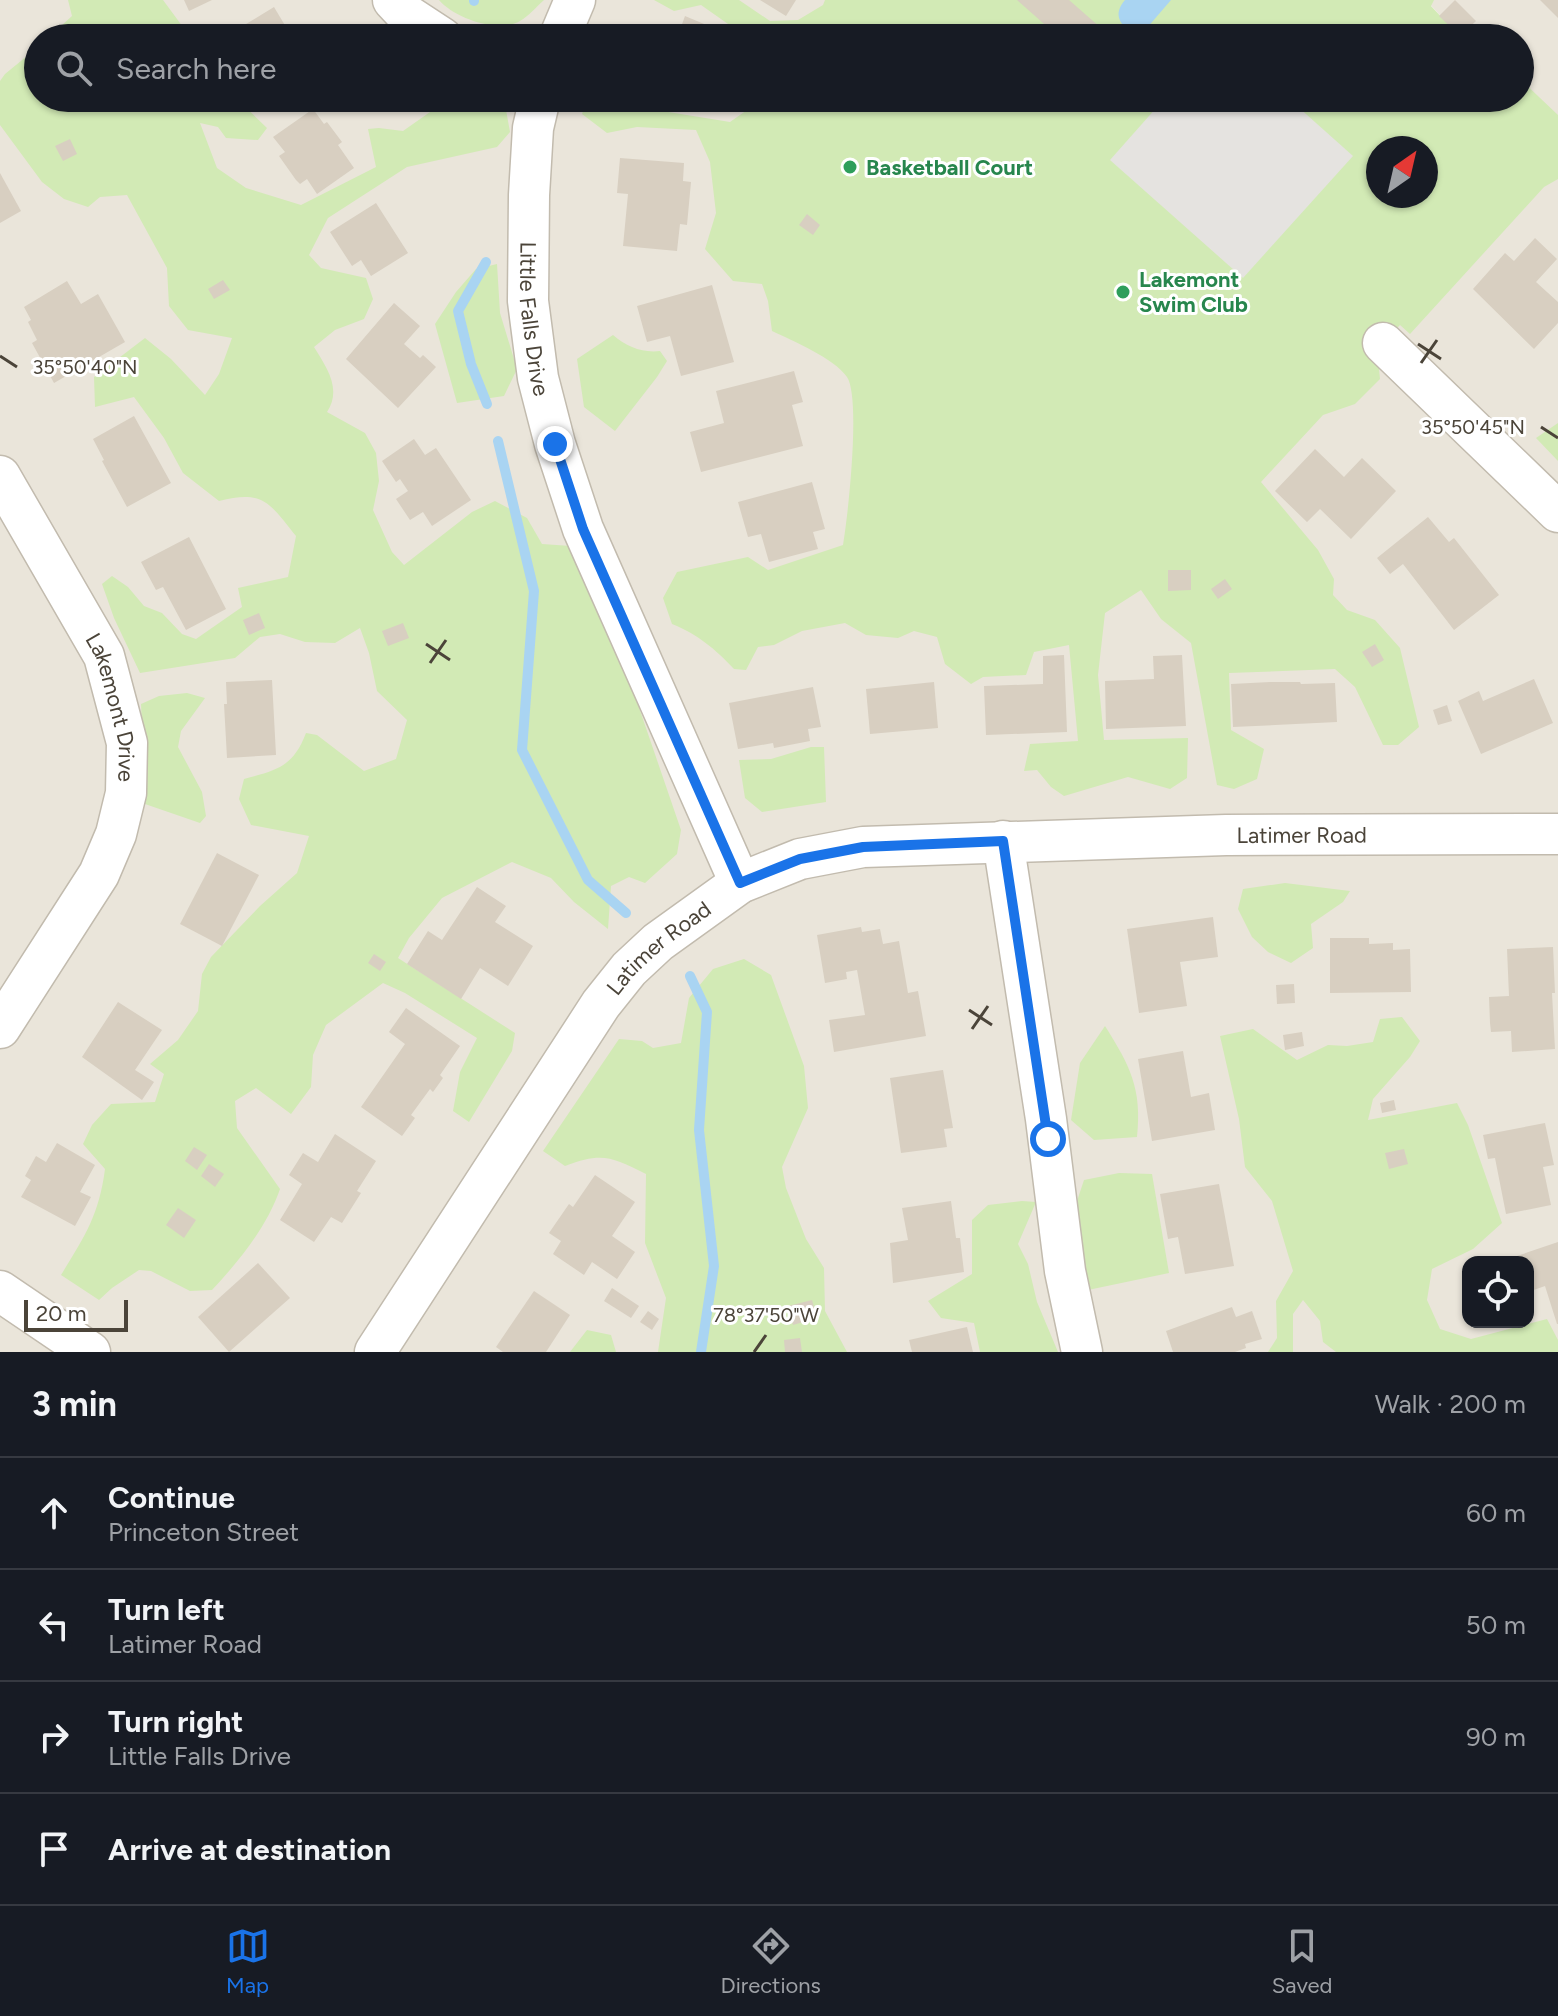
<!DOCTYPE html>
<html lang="en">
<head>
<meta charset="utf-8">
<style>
  body { margin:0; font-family:Figtree,sans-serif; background:#242831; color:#f1f3f6 }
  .controls { position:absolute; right:24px; bottom:24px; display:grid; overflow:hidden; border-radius:16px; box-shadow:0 2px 6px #0004 }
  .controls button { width:72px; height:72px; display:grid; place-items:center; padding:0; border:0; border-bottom:2px solid #363941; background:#171b24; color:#f1f3f6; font:40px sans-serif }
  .compass { position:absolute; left:1366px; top:136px; width:72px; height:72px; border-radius:50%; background:#171b24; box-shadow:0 2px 6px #0004; rotate:34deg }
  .scale { position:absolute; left:24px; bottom:20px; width:104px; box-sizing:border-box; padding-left:8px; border:4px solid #4b4439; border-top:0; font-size:22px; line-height:28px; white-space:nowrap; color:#4b4439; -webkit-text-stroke:6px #fff; paint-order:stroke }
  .stop { position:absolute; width:24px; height:24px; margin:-18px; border:6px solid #1a73e8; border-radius:50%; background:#fff }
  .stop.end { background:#1a73e8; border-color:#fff; box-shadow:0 2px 8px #0008 }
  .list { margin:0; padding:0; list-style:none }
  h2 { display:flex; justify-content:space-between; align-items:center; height:104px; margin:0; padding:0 32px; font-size:34px }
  h2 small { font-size:26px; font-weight:400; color:#9ea1a6 }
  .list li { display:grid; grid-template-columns:52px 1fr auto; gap:24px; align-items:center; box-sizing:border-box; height:112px; padding:0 32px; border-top:2px solid #363941 }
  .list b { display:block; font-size:30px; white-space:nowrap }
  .list p { margin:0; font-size:26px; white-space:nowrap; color:#9ea1a6 }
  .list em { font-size:26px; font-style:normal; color:#9ea1a6 }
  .icon { flex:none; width:44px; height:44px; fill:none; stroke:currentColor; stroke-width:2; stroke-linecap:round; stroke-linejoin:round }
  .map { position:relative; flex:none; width:1558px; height:1352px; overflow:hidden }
  .search { position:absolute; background:#171b24; box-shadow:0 2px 6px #0004; left:24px; right:24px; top:24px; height:88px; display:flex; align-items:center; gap:20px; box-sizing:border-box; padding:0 28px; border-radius:44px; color:#9ea1a6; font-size:30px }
  .sheet { height:552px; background:#171b24 }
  nav { display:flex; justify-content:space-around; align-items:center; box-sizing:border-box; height:112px; border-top:2px solid #363941; background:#171b24; font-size:22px; color:#9ea1a6 }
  nav a { display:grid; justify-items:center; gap:4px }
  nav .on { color:#1a73e8 }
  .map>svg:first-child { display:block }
  .residential { fill:#eae5da; fill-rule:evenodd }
  .green { fill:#d2eab5; fill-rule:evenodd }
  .parking { fill:#e5e3e0 }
  .water { fill:#a9d4f2 }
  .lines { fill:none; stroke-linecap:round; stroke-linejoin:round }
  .stream { stroke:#a9d4f2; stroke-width:10 }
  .building { fill:#d8cfc1 }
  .street-casing { stroke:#c2bbae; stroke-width:43 }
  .street { stroke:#fff; stroke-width:40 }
  .route { stroke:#1a73e8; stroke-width:10 }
  .ticks { fill:none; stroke:#4b4439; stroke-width:3 }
  .leisure-dot { fill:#2e9e5b; stroke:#fff; stroke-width:3 }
  .labels { text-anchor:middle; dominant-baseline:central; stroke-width:6; stroke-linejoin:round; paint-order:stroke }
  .leisure-label { font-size:22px; font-weight:bold; fill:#27864d; stroke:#fff; text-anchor:start }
  .street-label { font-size:22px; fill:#4b4439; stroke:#fff }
  .ticks-label { font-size:20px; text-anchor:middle; fill:#4b4439; stroke:#fff; stroke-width:6; stroke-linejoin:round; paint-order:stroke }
</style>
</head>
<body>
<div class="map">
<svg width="1558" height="1352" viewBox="0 0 1558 1352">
  <rect width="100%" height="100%" fill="#f6f3ec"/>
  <g class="residential">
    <path d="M0 0H855L833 38H38V98H798L961 557 1558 161V1352H0ZM1468 1262H1528V1322H1468Z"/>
    <polygon points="1426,0 1558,0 1558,143 1520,98 1520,38 1461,38"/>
  </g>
  <g class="green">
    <polygon points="68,0 163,0 191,38 48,38 72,16"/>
    <path d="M439 0H544C536 7 529 16 520 21 499 34 454 18 439 0Z"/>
    <polygon points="654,0 739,0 770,21 798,20 823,5 825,0 1434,0 1431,6 1461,38 748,38 701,5 674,11"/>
    <path d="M38 47V98H236L267 128 258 140 226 138 218 127 200 123 217 168 246 188 301 205 376 167 368 129 379 128 403 131 450 98H473L506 110 510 132 497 147 407 167 328 218 309 255 321 268 366 278 373 299 364 319 335 330 314 347C327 368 342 389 327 412L365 433 376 453 379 481 373 510 392 552 404 565 472 512 495 501 527 518 542 544 571 546 623 661 681 830 677 854 645 883 629 877 611 886 608 929 574 902 551 878 512 862 442 898 409 938 398 958 515 1033 512 1051 469 1122 453 1111 460 1072 477 1038 405 993 383 983 326 1025 313 1055 311 1087 291 1114 256 1088 235 1101 237 1128 280 1189C267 1227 239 1261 212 1290L190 1291 151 1271 139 1270 112 1288 99 1300 61 1275C85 1236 99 1215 105 1169L83 1144 92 1125 111 1104 155 1102 164 1074 150 1064 178 1040 198 1011 202 974 211 957 260 906 297 873 309 836 251 825 239 799 244 779C277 770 293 767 306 733L317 735 364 771 396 759 407 720 377 691 369 653 360 628 335 643 305 642 280 634 260 637 235 658 140 673 114 618 102 584 112 576 128 587 144 606 162 613 182 634 196 639 242 607 238 588 288 577 296 536C270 504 264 489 219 501L183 473 164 438 134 397 95 407 94 377 145 338 171 359 205 395 219 374 232 338 188 330 169 306 167 268 127 195 100 197 88 207 64 199 42 182 0 125V81L5 74Z"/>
    <path d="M1520 79 1558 115V179L1544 187 1410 334 1400 325 1373 353 1378 359 1380 379 1355 404 1323 415 1261 482 1318 550 1334 579 1333 595 1347 610 1375 620 1400 648 1419 727 1398 745H1383L1355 687 1335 669 1229 673 1231 730 1264 749 1257 779 1234 789 1217 785 1191 643 1161 619 1141 590 1105 613 1098 675 1104 740 1188 738 1187 778 1170 789 1128 777 1064 796 1051 787 1037 770 1024 771 1030 744 1078 741 1069 645 1034 652 1026 675 983 677 971 684 945 664 937 637 914 631 898 638 866 635 845 623 802 631 774 645 758 647 746 670 734 669C715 649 699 635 672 624L663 598 677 572 748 557 768 570 843 545C848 516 861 398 847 377 834 358 793 341 772 331L768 301 762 284 733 281 705 249 716 213 710 162 696 130 637 127 607 133 582 114 588 98H634L656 110 730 122 764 98H1520ZM1378 148H1426V196H1378Z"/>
    <polygon points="497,264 500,313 517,369 504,396 457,403 435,324 456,292 476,269"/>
    <path d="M613 335C627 347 642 353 660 351L667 361 657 377 615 431 584 407 577 359Z"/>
    <polygon points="1558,423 1558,461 1536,438"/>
    <polygon points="187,693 205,698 181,731 178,747 202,792 206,816 200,823 145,804 141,704 159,696"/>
    <polygon points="811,747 824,747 826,802 762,812 745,798 739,760 771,759"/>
    <polygon points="1285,883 1350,891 1343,902 1311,924 1313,948 1291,963 1268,952 1252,937 1238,909 1243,889"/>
    <path d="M744 959 771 975 804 1066 808 1108 782 1167 786 1188 806 1239 824 1268 825 1311 847 1352H658L666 1298 645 1243 646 1174C611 1157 603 1152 565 1166L543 1151 619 1039 642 1041 653 1048 681 1043 689 998 713 969Z"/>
    <polygon points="1402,1017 1420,1041 1410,1057 1373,1099 1368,1120 1457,1103 1468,1125 1502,1223 1473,1249 1432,1269 1427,1300 1440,1329 1471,1339 1547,1319 1558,1340 1558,1352 1336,1352 1323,1342 1320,1321 1303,1300 1293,1314 1293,1352 1268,1352 1277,1338 1276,1301 1293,1271 1272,1201 1245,1167 1239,1119 1220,1036 1253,1029 1297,1060 1328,1045 1347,1046 1373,1042 1380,1019"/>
    <path d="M1105 1026C1130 1066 1142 1088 1137 1137L1094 1140 1071 1120 1080 1063Z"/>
    <polygon points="1119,1173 1152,1174 1169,1273 1088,1290 1075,1207 1084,1180"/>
    <polygon points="1022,1201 1036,1202 1018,1244 1028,1264 1037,1302 1058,1352 980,1352 974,1323 941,1318 928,1301 972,1274 972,1220 988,1205"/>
    <polygon points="587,1330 611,1335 616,1352 570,1352"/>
  </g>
  <polygon class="parking" points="1165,98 1288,98 1353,156 1243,278 1110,160"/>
  <path class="water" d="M1125 0H1171L1146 29 1133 34C1119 24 1113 14 1125 0Z"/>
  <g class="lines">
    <g class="stream">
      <polyline points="474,0 474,1"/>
      <polyline points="486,262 458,311 471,364 487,404"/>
      <polyline points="498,441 534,591 522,750 588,880 626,913"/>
      <polyline points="690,976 707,1012 699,1130 714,1266 701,1352"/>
    </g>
  </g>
  <g class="building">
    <polygon points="184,0 212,0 189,11"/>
    <polygon points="760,0 796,0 786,16"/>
    <polygon points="1017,0 1069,0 1101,28 1097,32 1104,38 1060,38"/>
    <polygon points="1455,0 1476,21 1460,36 1439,16"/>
    <polygon points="1540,0 1558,0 1558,18"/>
    <polygon points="274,7 292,37 289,38 223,38"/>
    <polygon points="685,16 728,34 726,38 677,38"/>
    <polygon points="662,98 699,98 696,110"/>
    <polygon points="313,109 324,124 327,122 342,142 338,145 354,168 317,194 307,179 300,184 296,180 279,156 285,152 273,137"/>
    <polygon points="70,139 77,154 63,161 55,146"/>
    <polygon points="620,158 684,163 683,181 691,182 687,225 680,224 677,251 623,246 628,194 617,193"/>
    <polygon points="0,173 21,211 0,223"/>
    <polygon points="376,203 408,253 371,276 361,260 352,266 330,232"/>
    <polygon points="807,214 820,225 813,235 799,225"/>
    <polygon points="1535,238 1557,259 1536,282 1558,302 1558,323 1534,349 1473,289 1505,253 1514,261"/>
    <polygon points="223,280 230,290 214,299 208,289"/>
    <polygon points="67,281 81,304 98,294 125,342 54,383 32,343 37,340 28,322 31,320 24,307"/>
    <polygon points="712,285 734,362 681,376 670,336 647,342 637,306"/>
    <polygon points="394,303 420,326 404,344 420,358 423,355 436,367 398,408 346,359"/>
    <polygon points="794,371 803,402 792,405 803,446 701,472 690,432 724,423 716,391"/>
    <polygon points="134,416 171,483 127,507 102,461 104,460 93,439"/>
    <polygon points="414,439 425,455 436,448 471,500 432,526 423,512 410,520 396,499 408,491 400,479 396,482 382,461"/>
    <polygon points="1315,449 1344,477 1362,458 1396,491 1351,539 1320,509 1307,522 1275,491"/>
    <polygon points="812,482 825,529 813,532 818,549 769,562 761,534 748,537 738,502"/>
    <polygon points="1428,517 1449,542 1454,538 1499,595 1454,630 1403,564 1390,574 1377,558"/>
    <polygon points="189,537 226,609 186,630 163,587 156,590 141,562"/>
    <polygon points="1168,570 1191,570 1191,590 1168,591"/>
    <polygon points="1225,579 1232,589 1218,599 1211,589"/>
    <polygon points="259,613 265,628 249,635 243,620"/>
    <polygon points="403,623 409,638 388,646 382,631"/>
    <polygon points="1375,644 1384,660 1372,667 1362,652"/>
    <polygon points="1064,655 1067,732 986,735 984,686 1043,684 1043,656"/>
    <polygon points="1182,655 1186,726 1106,729 1105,681 1154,679 1153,656"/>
    <polygon points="1534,679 1553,723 1481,754 1458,701 1479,691 1483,701"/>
    <polygon points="272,680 276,755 227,758 224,704 227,704 226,682"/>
    <polygon points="934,682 938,728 870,734 866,689"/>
    <polygon points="1270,682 1300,682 1301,684 1335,683 1337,722 1233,727 1231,684"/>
    <polygon points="813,687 821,727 808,729 810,741 774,748 773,743 738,749 729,703"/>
    <polygon points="1447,705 1452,721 1438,725 1433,710"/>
    <polygon points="217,853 259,875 222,946 180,924"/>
    <polygon points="477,887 506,906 495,922 533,946 508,986 480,968 461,999 407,964 428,931 442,940"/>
    <polygon points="1213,917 1218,957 1180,962 1187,1006 1139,1013 1127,929"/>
    <polygon points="861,927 862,932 880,929 883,944 899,941 908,993 918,991 926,1036 834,1052 829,1020 865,1015 857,970 846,972 847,979 825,983 817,935"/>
    <polygon points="1330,938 1369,938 1369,944 1393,943 1393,950 1410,949 1411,992 1330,993"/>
    <polygon points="1553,947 1555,993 1552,993 1555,1049 1512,1052 1511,1031 1491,1032 1490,1023 1489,997 1509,996 1507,949"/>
    <polygon points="374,954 386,962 380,971 368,963"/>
    <polygon points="1294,984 1295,1003 1277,1004 1276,985"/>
    <polygon points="118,1002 162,1030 135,1070 154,1082 142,1100 82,1057"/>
    <polygon points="406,1008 460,1046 440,1075 443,1078 433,1092 430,1089 411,1115 415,1118 402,1136 361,1107 405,1044 389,1032"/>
    <polygon points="1302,1032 1304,1046 1285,1050 1283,1035"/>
    <polygon points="1183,1051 1191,1097 1209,1093 1215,1130 1152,1141 1138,1059"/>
    <polygon points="943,1070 953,1128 944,1129 947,1147 901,1153 890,1078"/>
    <polygon points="1394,1100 1396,1110 1382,1113 1380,1103"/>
    <polygon points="1545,1123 1554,1165 1543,1167 1551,1205 1506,1214 1495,1158 1488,1159 1483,1135"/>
    <polygon points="335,1134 376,1161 357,1191 361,1193 342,1223 331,1217 314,1242 280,1220 302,1184 289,1175 303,1153 318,1162"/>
    <polygon points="57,1143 95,1165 80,1192 91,1197 75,1226 21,1197 31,1180 25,1176 36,1156 46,1162"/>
    <polygon points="194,1147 207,1155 197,1170 185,1161"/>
    <polygon points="1404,1149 1408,1164 1389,1169 1385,1153"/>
    <polygon points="209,1164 224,1174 215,1187 201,1176"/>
    <polygon points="595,1175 635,1202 612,1236 635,1252 617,1279 592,1262 584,1275 553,1254 561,1241 549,1233 569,1204 573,1207"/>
    <polygon points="1219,1184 1234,1266 1185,1274 1178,1237 1168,1239 1160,1194"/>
    <polygon points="951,1201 956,1238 960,1238 964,1272 893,1283 890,1243 908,1240 902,1208"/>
    <polygon points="178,1208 196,1220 184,1238 166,1225"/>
    <polygon points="1558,1242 1558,1324 1557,1324 1545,1286 1528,1292 1528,1262 1512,1262 1511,1258"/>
    <polygon points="258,1263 290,1298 229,1352 198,1317"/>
    <polygon points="612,1288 639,1306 631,1318 604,1301"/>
    <polygon points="534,1291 570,1315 546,1352 503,1352 496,1347"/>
    <polygon points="812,1300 817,1318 793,1325 788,1306"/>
    <polygon points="1232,1307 1236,1317 1252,1311 1262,1339 1245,1344 1246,1348 1235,1352 1173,1352 1166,1331"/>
    <polygon points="648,1311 659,1319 652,1330 640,1322"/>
    <polygon points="967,1327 973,1352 912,1352 909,1340"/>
    <polygon points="800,1338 802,1352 785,1352 784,1340"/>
  </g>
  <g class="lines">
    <defs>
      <g id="street">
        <polyline points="393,0 407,15 442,38"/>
        <polyline points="559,38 575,0"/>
        <path id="s1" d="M540 98 533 128 529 195 528 301 538 378 555 444 583 529 740 883"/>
        <polyline points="1383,343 1558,512"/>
        <path id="s2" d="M0 476 104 656 127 743 126 793 116 834 99 874 0 1028"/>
        <polyline points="1003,841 1046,1119 1065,1271 1082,1352"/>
        <polyline points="0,1291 90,1352"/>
        <path id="s3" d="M375 1352 601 1004 629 969 658 942 740 883 800 859 863 847 1226 835 1558 834"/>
      </g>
    </defs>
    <use href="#street" class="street-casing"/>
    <use href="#street" class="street"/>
  </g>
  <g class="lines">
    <polyline class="route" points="555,444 583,529 740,883 800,859 863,847 1003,841 1048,1139"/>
  </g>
  <path class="ticks" d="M1418 344 1441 359M0 356 17 367M1421 363 1437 340M1541 427 1558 438M426 644 450 660M430 663 446 640M969 1010 992 1025M972 1029 988 1006M754 1352 766 1335"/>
  <g class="leisure-dot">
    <circle cx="850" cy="167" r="8"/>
    <circle cx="1123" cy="292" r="8"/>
  </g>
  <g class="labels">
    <g class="leisure-label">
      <text x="866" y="167">Basketball Court</text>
      <text x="1139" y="279">Lakemont<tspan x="1139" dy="25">Swim Club</tspan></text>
    </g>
    <g class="street-label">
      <text stroke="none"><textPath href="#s1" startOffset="222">Little Falls Drive</textPath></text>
      <text stroke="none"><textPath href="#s2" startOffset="260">Lakemont Drive</textPath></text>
      <text stroke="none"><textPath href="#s3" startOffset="1168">Latimer Road</textPath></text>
      <text stroke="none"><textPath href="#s3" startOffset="496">Latimer Road</textPath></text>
    </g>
  </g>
  <g class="ticks-label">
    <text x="85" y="374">35°50'40"N</text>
    <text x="1473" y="434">35°50'45"N</text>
    <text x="766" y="1322">78°37'50"W</text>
  </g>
</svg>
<div class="controls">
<button><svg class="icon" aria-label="locate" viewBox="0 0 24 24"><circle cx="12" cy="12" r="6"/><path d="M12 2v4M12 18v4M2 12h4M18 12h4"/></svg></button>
</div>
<svg class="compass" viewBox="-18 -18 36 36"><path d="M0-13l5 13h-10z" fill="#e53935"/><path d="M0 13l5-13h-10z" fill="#9ea1a6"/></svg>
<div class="scale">20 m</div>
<div class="stop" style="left:1048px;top:1139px"></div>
<div class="stop end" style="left:555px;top:444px"></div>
<div class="search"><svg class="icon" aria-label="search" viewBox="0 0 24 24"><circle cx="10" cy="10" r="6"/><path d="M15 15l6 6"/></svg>Search here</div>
</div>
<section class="sheet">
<h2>3 min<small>Walk · 200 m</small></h2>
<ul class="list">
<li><svg class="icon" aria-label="ahead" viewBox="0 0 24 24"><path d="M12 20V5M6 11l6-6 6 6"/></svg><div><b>Continue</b><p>Princeton Street</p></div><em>60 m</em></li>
<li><svg class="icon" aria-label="left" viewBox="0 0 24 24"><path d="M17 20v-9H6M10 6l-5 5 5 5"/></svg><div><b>Turn left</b><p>Latimer Road</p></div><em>50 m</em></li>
<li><svg class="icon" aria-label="right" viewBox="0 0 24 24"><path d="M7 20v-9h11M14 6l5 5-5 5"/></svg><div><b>Turn right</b><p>Little Falls Drive</p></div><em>90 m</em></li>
<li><svg class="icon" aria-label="arrive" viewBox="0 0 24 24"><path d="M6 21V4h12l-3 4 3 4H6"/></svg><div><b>Arrive at destination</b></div></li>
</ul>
</section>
<nav>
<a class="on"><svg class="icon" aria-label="map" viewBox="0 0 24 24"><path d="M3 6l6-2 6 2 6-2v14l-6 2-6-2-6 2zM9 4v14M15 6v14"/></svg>Map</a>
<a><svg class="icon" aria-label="directions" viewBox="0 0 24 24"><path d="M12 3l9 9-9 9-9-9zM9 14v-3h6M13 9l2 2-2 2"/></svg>Directions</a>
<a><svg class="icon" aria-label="saved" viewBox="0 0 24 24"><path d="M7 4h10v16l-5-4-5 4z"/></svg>Saved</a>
</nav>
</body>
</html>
